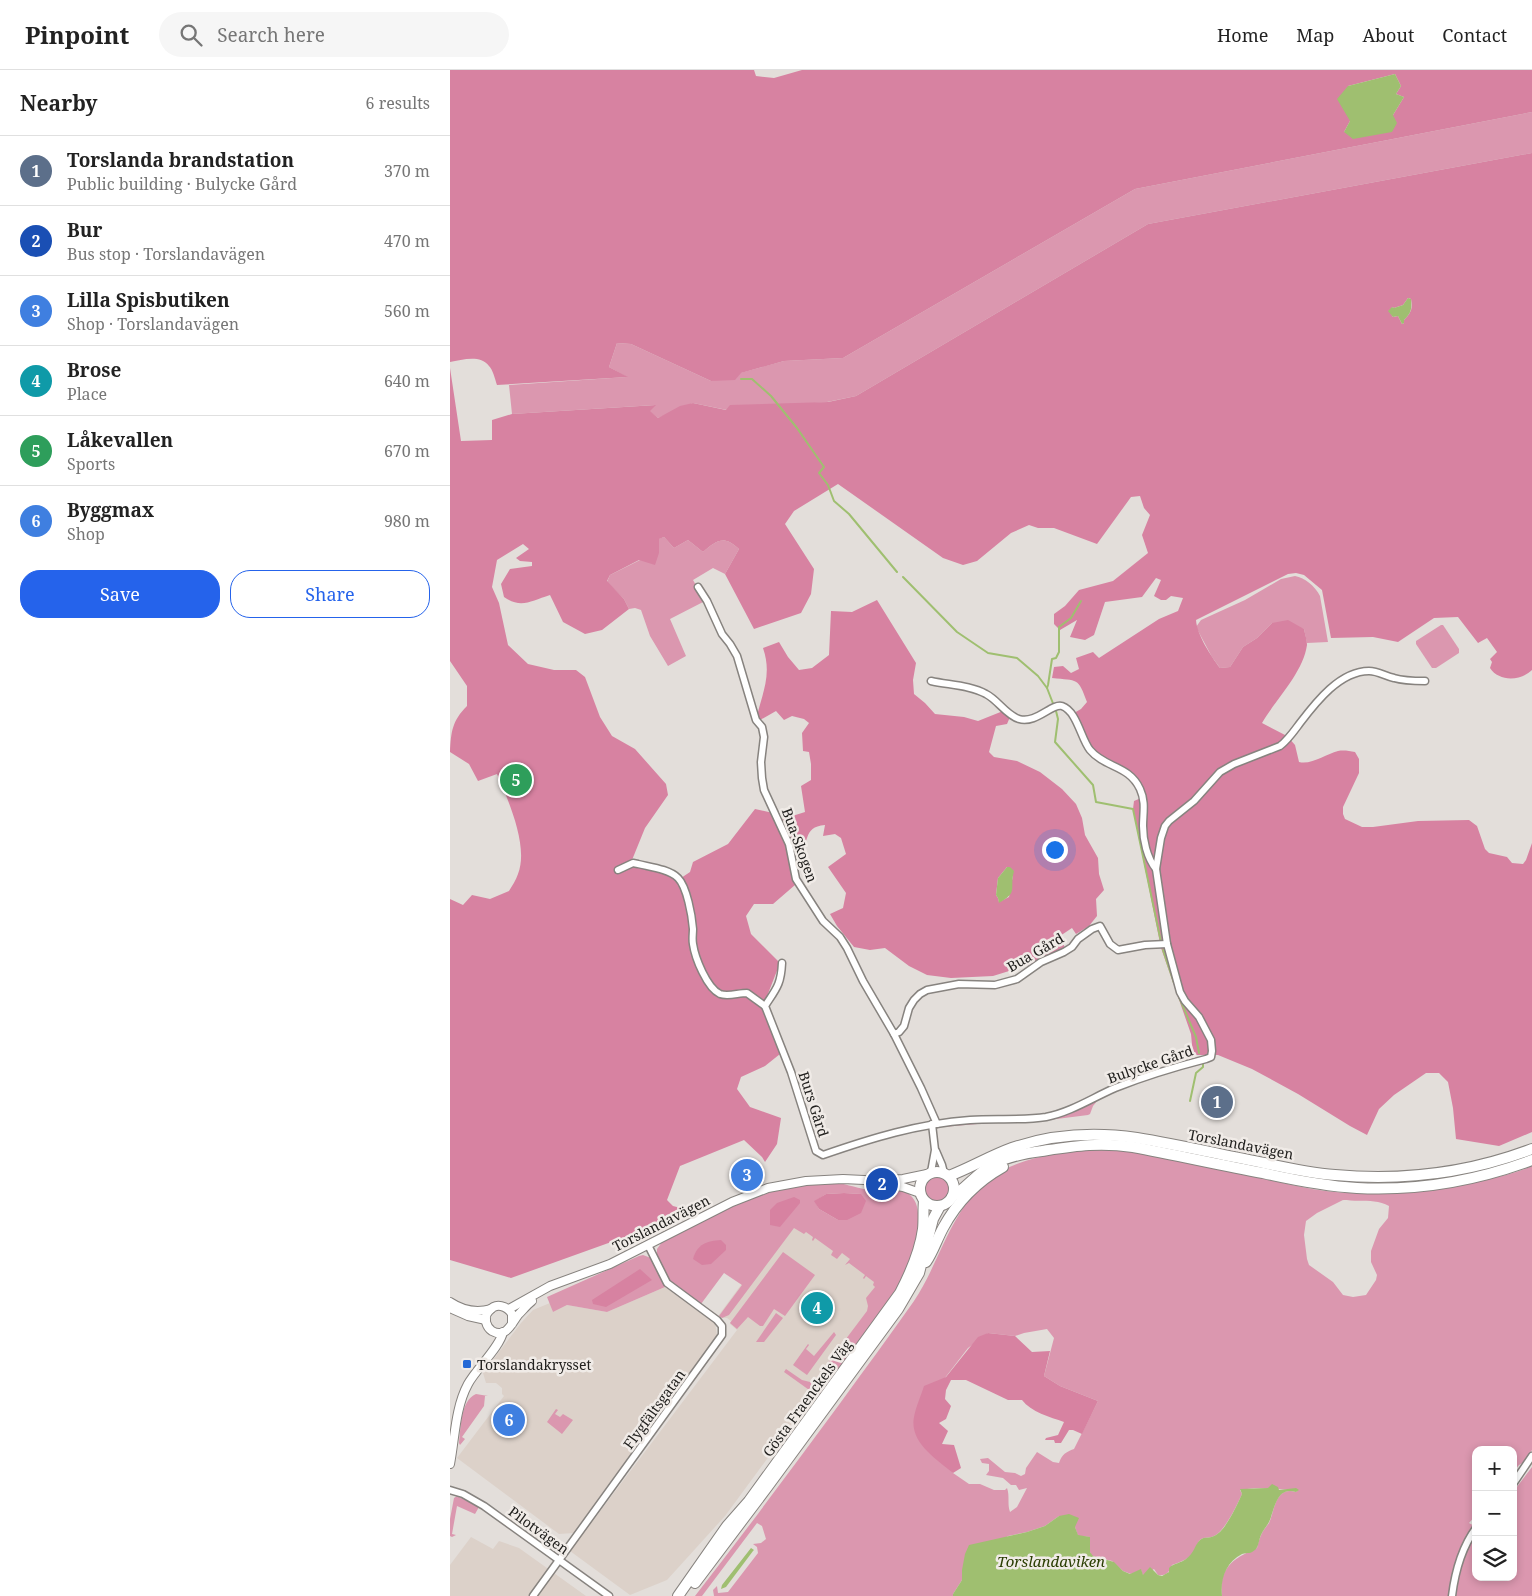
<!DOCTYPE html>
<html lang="en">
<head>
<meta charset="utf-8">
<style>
  body { margin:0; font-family:"Noto Serif",serif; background:#f6f6f6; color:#222 }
  .controls { position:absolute; right:15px; bottom:15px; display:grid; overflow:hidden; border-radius:10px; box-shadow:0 2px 8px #0003 }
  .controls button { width:45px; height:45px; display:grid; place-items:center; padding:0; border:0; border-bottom:1px solid #e0e0e0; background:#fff; color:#222; font:25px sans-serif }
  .you { position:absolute; left:604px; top:779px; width:18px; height:18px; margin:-12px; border:4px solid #fff; border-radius:50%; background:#1a73e8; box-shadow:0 0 0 8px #1a73e833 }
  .badge { display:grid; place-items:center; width:32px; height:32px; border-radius:50%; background:#2563eb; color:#fff; font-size:16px; font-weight:700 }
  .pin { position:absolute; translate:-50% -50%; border:2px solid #fff; box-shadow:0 1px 5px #0006 }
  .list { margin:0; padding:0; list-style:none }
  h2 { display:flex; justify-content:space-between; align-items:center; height:65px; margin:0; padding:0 20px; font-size:21px }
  h2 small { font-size:16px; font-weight:400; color:#767676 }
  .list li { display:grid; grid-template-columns:32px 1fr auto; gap:15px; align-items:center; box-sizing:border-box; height:70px; padding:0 20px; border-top:1px solid #e0e0e0 }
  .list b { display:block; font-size:19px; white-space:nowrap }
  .list p { margin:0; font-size:16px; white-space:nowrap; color:#767676 }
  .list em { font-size:16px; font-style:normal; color:#767676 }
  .actions { display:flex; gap:10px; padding:15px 20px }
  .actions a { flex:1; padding:11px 0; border:1px solid #2563eb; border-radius:20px; text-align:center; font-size:18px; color:#2563eb }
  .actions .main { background:#2563eb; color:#fff }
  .icon { flex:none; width:28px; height:28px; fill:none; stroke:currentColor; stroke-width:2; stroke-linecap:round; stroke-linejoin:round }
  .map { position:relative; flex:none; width:1082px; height:1526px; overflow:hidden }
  header { display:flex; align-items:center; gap:30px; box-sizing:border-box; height:70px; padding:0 25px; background:#fff; border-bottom:1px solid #e0e0e0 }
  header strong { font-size:24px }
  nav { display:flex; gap:28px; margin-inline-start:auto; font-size:18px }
  .search { width:350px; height:45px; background:#f6f6f6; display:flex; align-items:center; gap:12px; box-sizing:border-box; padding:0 18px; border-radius:28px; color:#767676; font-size:19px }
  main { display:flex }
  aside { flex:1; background:#fff }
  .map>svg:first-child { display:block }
  .built { fill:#dcd1c9 }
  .green { fill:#db97af; fill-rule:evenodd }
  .forest { fill:#d782a1; fill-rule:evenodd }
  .water { fill:#9fbf70 }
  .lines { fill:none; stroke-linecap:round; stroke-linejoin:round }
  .stream { stroke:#9fbf70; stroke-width:2 }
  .minor-casing { stroke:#87837f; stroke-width:9 }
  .tertiary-casing { stroke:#87837f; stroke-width:10 }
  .primary-casing { stroke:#87837f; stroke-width:12 }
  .minor { stroke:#fff; stroke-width:6 }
  .tertiary { stroke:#fff; stroke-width:8 }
  .primary { stroke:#fff; stroke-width:10 }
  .poi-dot { fill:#266ad6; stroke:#f0ebe7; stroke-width:2 }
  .labels { text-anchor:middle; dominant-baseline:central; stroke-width:5; stroke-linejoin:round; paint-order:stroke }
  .street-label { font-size:14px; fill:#21201e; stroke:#f0ebe7 }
  .poi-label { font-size:14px; fill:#21201e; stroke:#f0ebe7; text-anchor:start }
  .water-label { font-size:15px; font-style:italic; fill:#2b3e03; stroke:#f0ebe7 }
</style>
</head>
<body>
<header>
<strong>Pinpoint</strong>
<div class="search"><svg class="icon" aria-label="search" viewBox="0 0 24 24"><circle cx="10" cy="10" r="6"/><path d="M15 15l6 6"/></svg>Search here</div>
<nav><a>Home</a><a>Map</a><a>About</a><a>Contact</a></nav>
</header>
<main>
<aside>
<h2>Nearby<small>6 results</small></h2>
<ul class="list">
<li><span class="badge" style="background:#5c6f8a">1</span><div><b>Torslanda brandstation</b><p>Public building · Bulycke Gård</p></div><em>370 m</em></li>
<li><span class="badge" style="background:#1a4fb4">2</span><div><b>Bur</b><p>Bus stop · Torslandavägen</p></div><em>470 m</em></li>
<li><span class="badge" style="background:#3f7fe0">3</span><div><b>Lilla Spisbutiken</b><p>Shop · Torslandavägen</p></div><em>560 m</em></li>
<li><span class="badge" style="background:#0f9aa8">4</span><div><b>Brose</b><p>Place</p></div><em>640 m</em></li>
<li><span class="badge" style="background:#2e9e5b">5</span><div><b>Låkevallen</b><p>Sports</p></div><em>670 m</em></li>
<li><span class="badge" style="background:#3f7fe0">6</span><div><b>Byggmax</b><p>Shop</p></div><em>980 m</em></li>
</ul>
<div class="actions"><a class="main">Save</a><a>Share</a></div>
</aside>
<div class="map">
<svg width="1082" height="1526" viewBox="0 0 1082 1526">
  <rect width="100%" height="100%" fill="#e3deda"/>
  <g class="built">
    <polygon points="353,1131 444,1216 275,1446 217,1510 180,1525 120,1481 287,1260 280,1254 281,1251 277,1248 273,1248 268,1246"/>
    <polygon points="215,1217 265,1253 267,1265 124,1463 109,1464 7,1388 54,1326 52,1324 52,1318 46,1313 36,1313 33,1303 71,1253 83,1240 100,1233 103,1242 117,1235 157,1242"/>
    <polygon points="21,1467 43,1479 49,1471 69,1478 136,1526 0,1526 0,1495"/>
  </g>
  <g class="green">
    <polygon points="1082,42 1082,83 698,154 406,326 377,332 277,340 243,333 208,348 199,341 205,335 62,344 59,315 177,307 159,297 167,273 181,274 261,311 334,291 393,288 685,119"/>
    <path d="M214 467 224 478 238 470 253 482C267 470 274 465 289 479L275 504 263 498 243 510 255 531 220 549 236 586 218 596 200 566 191 540 185 538 179 539 174 529 157 512 160 505 190 490 209 483 208 469Z"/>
    <path d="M845 506C855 508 865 516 870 526L878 572 857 573 854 559 822 553 807 568 793 577 780 597 770 598 762 587 746 557 751 550 795 530 831 509Z"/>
    <polygon points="991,555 993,555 1009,579 1009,583 986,598 982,598 966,574 966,571"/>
    <polygon points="647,1029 648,1030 643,1036 640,1044 638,1045 575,1053 539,1053 493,1057 507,1054 601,1048 620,1044"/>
    <path d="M643 1079C717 1080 789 1106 862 1119 919 1128 976 1124 1031 1111 1049 1107 1066 1103 1082 1096V1380L1074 1392 1069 1395 1063 1402V1380H1026V1445L1019 1453 1026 1457V1507H1063V1422L1082 1397V1526H772C768 1498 784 1488 807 1478 808 1473 810 1467 812 1463 814 1459 817 1456 819 1453 825 1440 825 1416 846 1422L848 1420C829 1420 808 1416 790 1420L792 1424C787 1435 775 1461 764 1466 759 1469 755 1466 750 1470 747 1473 747 1477 745 1480 741 1488 731 1492 722 1495 719 1502 717 1506 708 1505L704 1499 693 1506 691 1500 681 1504 673 1501 662 1491 642 1486 640 1482V1467L628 1466 625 1457 609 1446 595 1456 577 1462 558 1466 512 1500V1510L503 1524V1526H264L263 1520 267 1516 268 1523 278 1522 308 1483 307 1477 303 1474 311 1473 316 1469 312 1456 307 1453 252 1526H245C295 1462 343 1397 391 1332 415 1299 440 1265 464 1231 490 1192 499 1144 536 1112 566 1087 606 1083 643 1079ZM893 1130C908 1132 925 1128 939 1136L938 1148 929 1159 921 1181V1192L927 1205 926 1210 916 1225 903 1227 893 1225 883 1212 859 1195 857 1189 854 1165 856 1151 867 1143ZM597 1259 604 1268 594 1306 610 1316 648 1331 624 1379C616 1382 612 1384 609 1393L603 1392 587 1382 576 1398 575 1404 571 1406 565 1403 555 1402 538 1388 530 1389 532 1393 539 1394V1401L536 1405 553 1408 561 1415H566L569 1420 577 1418 567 1437 560 1442C557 1434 560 1426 557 1418L555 1420H544L530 1414H519L503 1403 464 1348 518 1278 538 1263 565 1266 574 1263Z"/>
    <circle cx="488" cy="1120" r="14"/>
    <path d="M390 1113C402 1116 414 1120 427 1121 437 1122 448 1119 457 1123 482 1136 459 1196 451 1213L369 1327 334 1302 336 1299 352 1310 360 1312 365 1310 417 1241 418 1236 416 1228 425 1217 423 1215 424 1212 416 1206 414 1209 413 1208 415 1205 399 1193 395 1195 400 1189 392 1183 387 1189 381 1185 383 1181 365 1168 363 1171 362 1170 363 1167 356 1162 354 1164 344 1158 279 1245 272 1248 269 1246 292 1215 274 1203 251 1234 220 1212 207 1185V1179L212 1172C252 1152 292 1128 336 1118 354 1114 371 1113 390 1113ZM394 1123 411 1124 388 1150 369 1139 365 1131 376 1124Z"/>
    <polygon points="333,1182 365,1205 335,1246 324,1239 313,1256 310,1256 298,1247 287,1259 280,1253"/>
    <polygon points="193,1185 201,1188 215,1217 157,1242 117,1235 103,1242 97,1227 189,1186"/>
    <polygon points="326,1243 333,1248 314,1272 306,1272"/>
    <polygon points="384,1262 386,1265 357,1305 343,1295 358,1274 359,1275 356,1279 364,1286"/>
    <path d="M26 1324 38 1326H35L34 1336 12 1367 15 1369 10 1375 9 1373C11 1358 10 1331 26 1324Z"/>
    <polygon points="106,1339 108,1340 105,1344 110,1347 113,1344 123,1350 112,1364 97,1352"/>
    <polygon points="7,1426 29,1437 25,1444 7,1436 2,1464 6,1465 2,1467 0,1466 0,1449 4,1428"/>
  </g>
  <g class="forest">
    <path d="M0 0H304L306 6 324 8 352 0H1082V42L685 119 393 288 334 291 291 303 285 310 261 311 181 274 167 273 159 297 178 307 47 315C45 309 43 300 39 296 30 284 12 290 0 292ZM945 4 951 16 946 24 954 27 943 45 894 62 900 51 898 16Z"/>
    <path d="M1082 83V600C1071 611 1049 612 1040 598L1042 592 1040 589 1047 582 1037 568 1028 573 1008 547 984 548 948 572 923 567 881 568 872 520 854 505 846 503 838 504 746 550C747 565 761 586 770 598L780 597 793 577 807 568 822 553 838 550 854 559C855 564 857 570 857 575 853 603 826 629 812 653L837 666 845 675 849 692C862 695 876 684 888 681 894 680 899 681 905 682L909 689V703L893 737V744L895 749 912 757H923L968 751 1019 750 1027 756 1035 779 1039 783 1057 787 1062 793 1073 794 1076 790 1082 773V1062L1049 1076 1006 1069 1003 1038 998 1012 989 1003H976L944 1025 929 1039 917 1065 900 1056 848 1024 802 999 768 985H743L741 964 711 878 683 739 684 731 691 728 694 722C690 715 688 707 681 702 670 693 655 691 645 681 635 672 630 655 624 643L631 639 637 632C628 607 628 611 602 608L604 597 613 596 621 603 629 599 626 588 643 582 649 588 709 549 728 541 733 528 721 526 716 530H711L704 526 711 510 706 508 692 527 655 532 644 565 635 570 620 567 627 550 610 560 604 554V544L615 536 629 520 663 511 698 483 692 465 700 445 694 438 690 426 681 427 647 474 604 458H588L579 455 561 463 527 491 513 495 493 488 388 414 344 441 335 454 364 499 361 524 351 543 304 559 275 504 289 479C274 465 267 470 253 482L238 470 224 478 214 467 209 469V483L205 495 189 490 160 505 157 511 174 529 179 539 152 560 135 564 113 552 100 525C81 531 71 539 54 527L51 514 60 499 82 496V492L70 491 66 488 79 479 73 474 47 490 42 517 49 533 58 575 78 594 104 600H126L135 607 150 647 162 666 185 679 216 714 218 725 195 758 182 790 226 804 231 808 240 802 243 792 278 774 305 739 323 743 332 763 345 815 323 834H304L296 846 301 864 330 893 312 939 330 984 315 996 291 1007 287 1019 300 1037 331 1048 327 1074 315 1092 312 1087 294 1070 230 1096 217 1130 223 1136 238 1140 203 1157 61 1208 0 1190V829L13 835 22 825 40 829 59 821C62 816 66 810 68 804 79 776 58 730 47 704L28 711 19 694 0 682C1 662 2 651 17 636V616L0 591V298L11 371 42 370V350L62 344 206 335 200 341 208 348 230 336 243 333 276 340 280 335 378 332 406 326 698 154ZM958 228 961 229C963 239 961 243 954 250V253L952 254 948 246 943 247 941 244 942 237 944 238 953 235Z"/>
    <path d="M427 530 466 593 463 610 464 624 475 633 485 644 514 647 528 651 553 641 560 647 557 654 546 656 539 682 544 687 567 691 590 702 612 719 626 734 632 748 635 765 648 788 649 804 654 820 646 829 647 846 639 856 626 864 622 858 610 866 615 878 578 895 543 906 501 908 477 905 459 896 435 878 420 880 404 877 387 856 380 844 393 838 396 823 378 797 396 784 391 768 385 764 373 766 375 755C351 757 362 774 346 786L333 749 355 742 351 716 361 710V694L359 682 353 681 352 663 359 653 354 649 342 646 334 650 326 641 310 650 307 646C313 621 322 604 313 578L329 572 338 587 349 600 362 598 379 585 381 541 402 542ZM557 797 563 805 559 827 549 832 548 828 546 825 548 808Z"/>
    <polygon points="394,1123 411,1124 416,1131 411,1143 397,1150 388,1150 369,1139 364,1131 376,1124"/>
    <polygon points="344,1127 350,1130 350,1133 330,1157 320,1155 320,1140 327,1133"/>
    <path d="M271 1170 276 1175V1180L261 1194 252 1195 243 1189C247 1174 257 1171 271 1170Z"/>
    <polygon points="190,1199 202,1210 156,1237 143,1234 142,1230"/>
    <path d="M538 1263 565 1266 582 1282 600 1281 594 1306 610 1316 648 1331 632 1364 623 1360H619L611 1373H605L604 1370H595L596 1368 608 1365 614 1352C600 1347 581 1342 572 1330H558L516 1310H501L496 1320 495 1329 501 1336 496 1349 489 1353 498 1361 492 1374 504 1375 511 1398 503 1403C486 1389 459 1372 464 1347 466 1336 471 1326 474 1316L496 1307 528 1267Z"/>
  </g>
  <g class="water">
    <polygon points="945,4 951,16 946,24 954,27 943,45 947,53 942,62 903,69 894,62 900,51 887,29 898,16"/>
    <path d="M958 228 961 229C962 240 961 243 954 250V253L952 254 948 246 943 247 938 241 942 237 944 238 953 235Z"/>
    <path d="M557 797H560L564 801C559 819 569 822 549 833L548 828 546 825 548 808Z"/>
    <path d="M822 1414 828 1417 829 1420 846 1418 849 1420 846 1422C826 1416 825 1439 819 1452 817 1456 813 1460 811 1465 809 1469 809 1475 806 1479 800 1485 798 1482 792 1484 776 1492 770 1509 772 1526H503V1524L512 1510V1500L515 1484 519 1475 577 1462 595 1456 609 1446 619 1444 629 1448 625 1457 628 1465 640 1467V1482L643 1486 664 1492 673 1501 680 1504 691 1499 693 1505 700 1497 708 1505 712 1506 719 1502V1498C724 1493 731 1493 736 1489 745 1482 744 1476 750 1470 755 1466 759 1469 764 1466 775 1462 787 1435 792 1424L790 1419 818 1418Z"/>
    <polygon points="301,1478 304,1480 303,1481 276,1517 271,1519 272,1515"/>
  </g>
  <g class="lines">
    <g class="stream">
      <polyline points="291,309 302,309 321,326 347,358 374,397 369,403 378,415 384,431 399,444 447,502"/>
      <polyline points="453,507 507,562 538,583 567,588 588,606 597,618"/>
      <polyline points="604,636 597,618 598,615 602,589 606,588 609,582 609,557 621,548 631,531"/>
      <polyline points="606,641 608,649 605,672 643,715 646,732 683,739 711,872"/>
      <polyline points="713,880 724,913"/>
      <polyline points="729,927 746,967 749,983"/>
      <polyline points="740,1031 746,1003 753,997 753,994"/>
    </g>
    <defs>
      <g id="minor">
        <polyline points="248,517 257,531 272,564 280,574 287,586 306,650 312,657 314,667 311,692 312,708 314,720 339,774 346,809 373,851 390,867 397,878 413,911 444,964 471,1018 487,1054"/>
        <path d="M481 611C498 615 520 615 536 624 548 630 556 645 569 649 586 654 602 633 612 636 627 641 631 669 640 680 655 698 679 695 690 719 696 732 693 743 693 756 693 770 697 788 706 799"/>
        <path d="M168 800 183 793 188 794C200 797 219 799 228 808 237 817 242 846 243 859 243 864 242 869 243 874 245 888 257 918 270 924 278 927 288 923 297 923L315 936"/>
        <path d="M332 893C331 915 326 919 315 936L341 1002 366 1081 373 1085C422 1068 467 1054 520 1050 545 1048 571 1051 596 1047 621 1042 642 1028 665 1018 695 1006 725 997 756 989L761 987 762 981 761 970 749 947 735 931 730 922 717 874 706 799 711 768 715 756 719 751 744 731 770 702 784 694 830 676C838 670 844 661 850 653 866 632 890 601 919 601 928 601 935 606 944 608 954 611 965 611 975 611"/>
        <polyline points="444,964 449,962 454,956 459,938 464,930 470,924 477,920 509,914 545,915 567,909 591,892 614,882 622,877 628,869 642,859 650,856 660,874 668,880 695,875 717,874"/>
        <polyline points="486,1081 492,1095 494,1103"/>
        <polyline points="481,1102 485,1080 482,1054"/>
        <polyline points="1063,1414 1082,1386"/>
        <polyline points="0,1420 13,1424 34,1436 159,1526"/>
        <polyline points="83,1526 272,1265 272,1256 267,1250 217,1213 198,1175"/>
        <path d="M1002 1526C1005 1502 1012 1477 1026 1458"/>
      </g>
      <g id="tertiary">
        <polyline points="433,1110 453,1109 477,1104"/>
        <path d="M0 1232C12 1240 27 1243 41 1239"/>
        <polyline points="0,1238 18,1246 36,1250"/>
        <polyline points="59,1239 100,1216 160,1194 282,1132 318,1118 356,1111 393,1109 414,1110 453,1117 470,1123"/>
        <path d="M62 1254V1244C57 1236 46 1232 39 1241 36 1244 35 1248 36 1252 37 1256 39 1259 42 1261 56 1269 62 1253 68 1245 73 1240 77 1235 82 1231"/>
        <path d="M0 1394C5 1368 5 1338 18 1314 26 1299 50 1277 53 1262"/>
      </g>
      <g id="primary">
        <circle cx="487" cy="1119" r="17"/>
        <path d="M499 1106C520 1098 540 1086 562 1078 603 1064 645 1062 687 1068 730 1075 772 1085 814 1093 837 1098 861 1103 885 1105 952 1111 1019 1103 1082 1079"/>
        <path d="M502 1127C517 1117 528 1102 544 1094 559 1086 575 1083 592 1081 625 1076 648 1072 683 1077 726 1085 770 1095 813 1103 844 1110 875 1116 907 1118 966 1121 1026 1111 1082 1090"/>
        <path d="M476 1192C483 1182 487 1169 493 1158 507 1132 528 1111 553 1097"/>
        <polyline points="245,1513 318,1416 448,1239 469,1203 483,1149 490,1136"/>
        <path d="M228 1526 277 1456 299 1431 450 1223C461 1202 470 1182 473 1159 474 1150 473 1140 474 1131"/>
      </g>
    </defs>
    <use href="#minor" class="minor-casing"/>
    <use href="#tertiary" class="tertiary-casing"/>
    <use href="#primary" class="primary-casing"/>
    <use href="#minor" class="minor"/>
    <use href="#tertiary" class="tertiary"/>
    <use href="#primary" class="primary"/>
  </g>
  <rect class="poi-dot" x="12" y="1289" width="10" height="10" rx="2.5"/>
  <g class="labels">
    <g class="street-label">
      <text transform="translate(350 775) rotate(70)">Bua-Skogen</text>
      <text transform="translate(585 882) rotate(-30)">Bua Gård</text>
      <text transform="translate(700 994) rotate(-19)">Bulycke Gård</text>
      <text transform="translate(364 1034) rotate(72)">Burs Gård</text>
      <text transform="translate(791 1074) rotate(11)">Torslandavägen</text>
      <text transform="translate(211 1153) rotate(-27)">Torslandavägen</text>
      <text transform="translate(357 1328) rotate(-54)">Gösta Fraenckels Väg</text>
      <text transform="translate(204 1339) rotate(-54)">Flygfältsgatan</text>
      <text transform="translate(89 1460) rotate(36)">Pilotvägen</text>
    </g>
    <g class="poi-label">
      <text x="27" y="1294">Torslandakrysset</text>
    </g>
    <g class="water-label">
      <text x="601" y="1491">Torslandaviken</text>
    </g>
  </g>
</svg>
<div class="controls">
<button>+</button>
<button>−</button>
<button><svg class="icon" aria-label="layers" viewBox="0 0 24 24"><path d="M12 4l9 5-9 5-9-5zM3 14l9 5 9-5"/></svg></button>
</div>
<div class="you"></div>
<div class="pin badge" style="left:767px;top:1032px;background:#5c6f8a">1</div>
<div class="pin badge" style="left:432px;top:1114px;background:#1a4fb4">2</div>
<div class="pin badge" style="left:297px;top:1105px;background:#3f7fe0">3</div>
<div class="pin badge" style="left:367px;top:1238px;background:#0f9aa8">4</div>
<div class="pin badge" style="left:66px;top:710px;background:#2e9e5b">5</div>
<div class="pin badge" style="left:59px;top:1350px;background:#3f7fe0">6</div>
</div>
</main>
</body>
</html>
